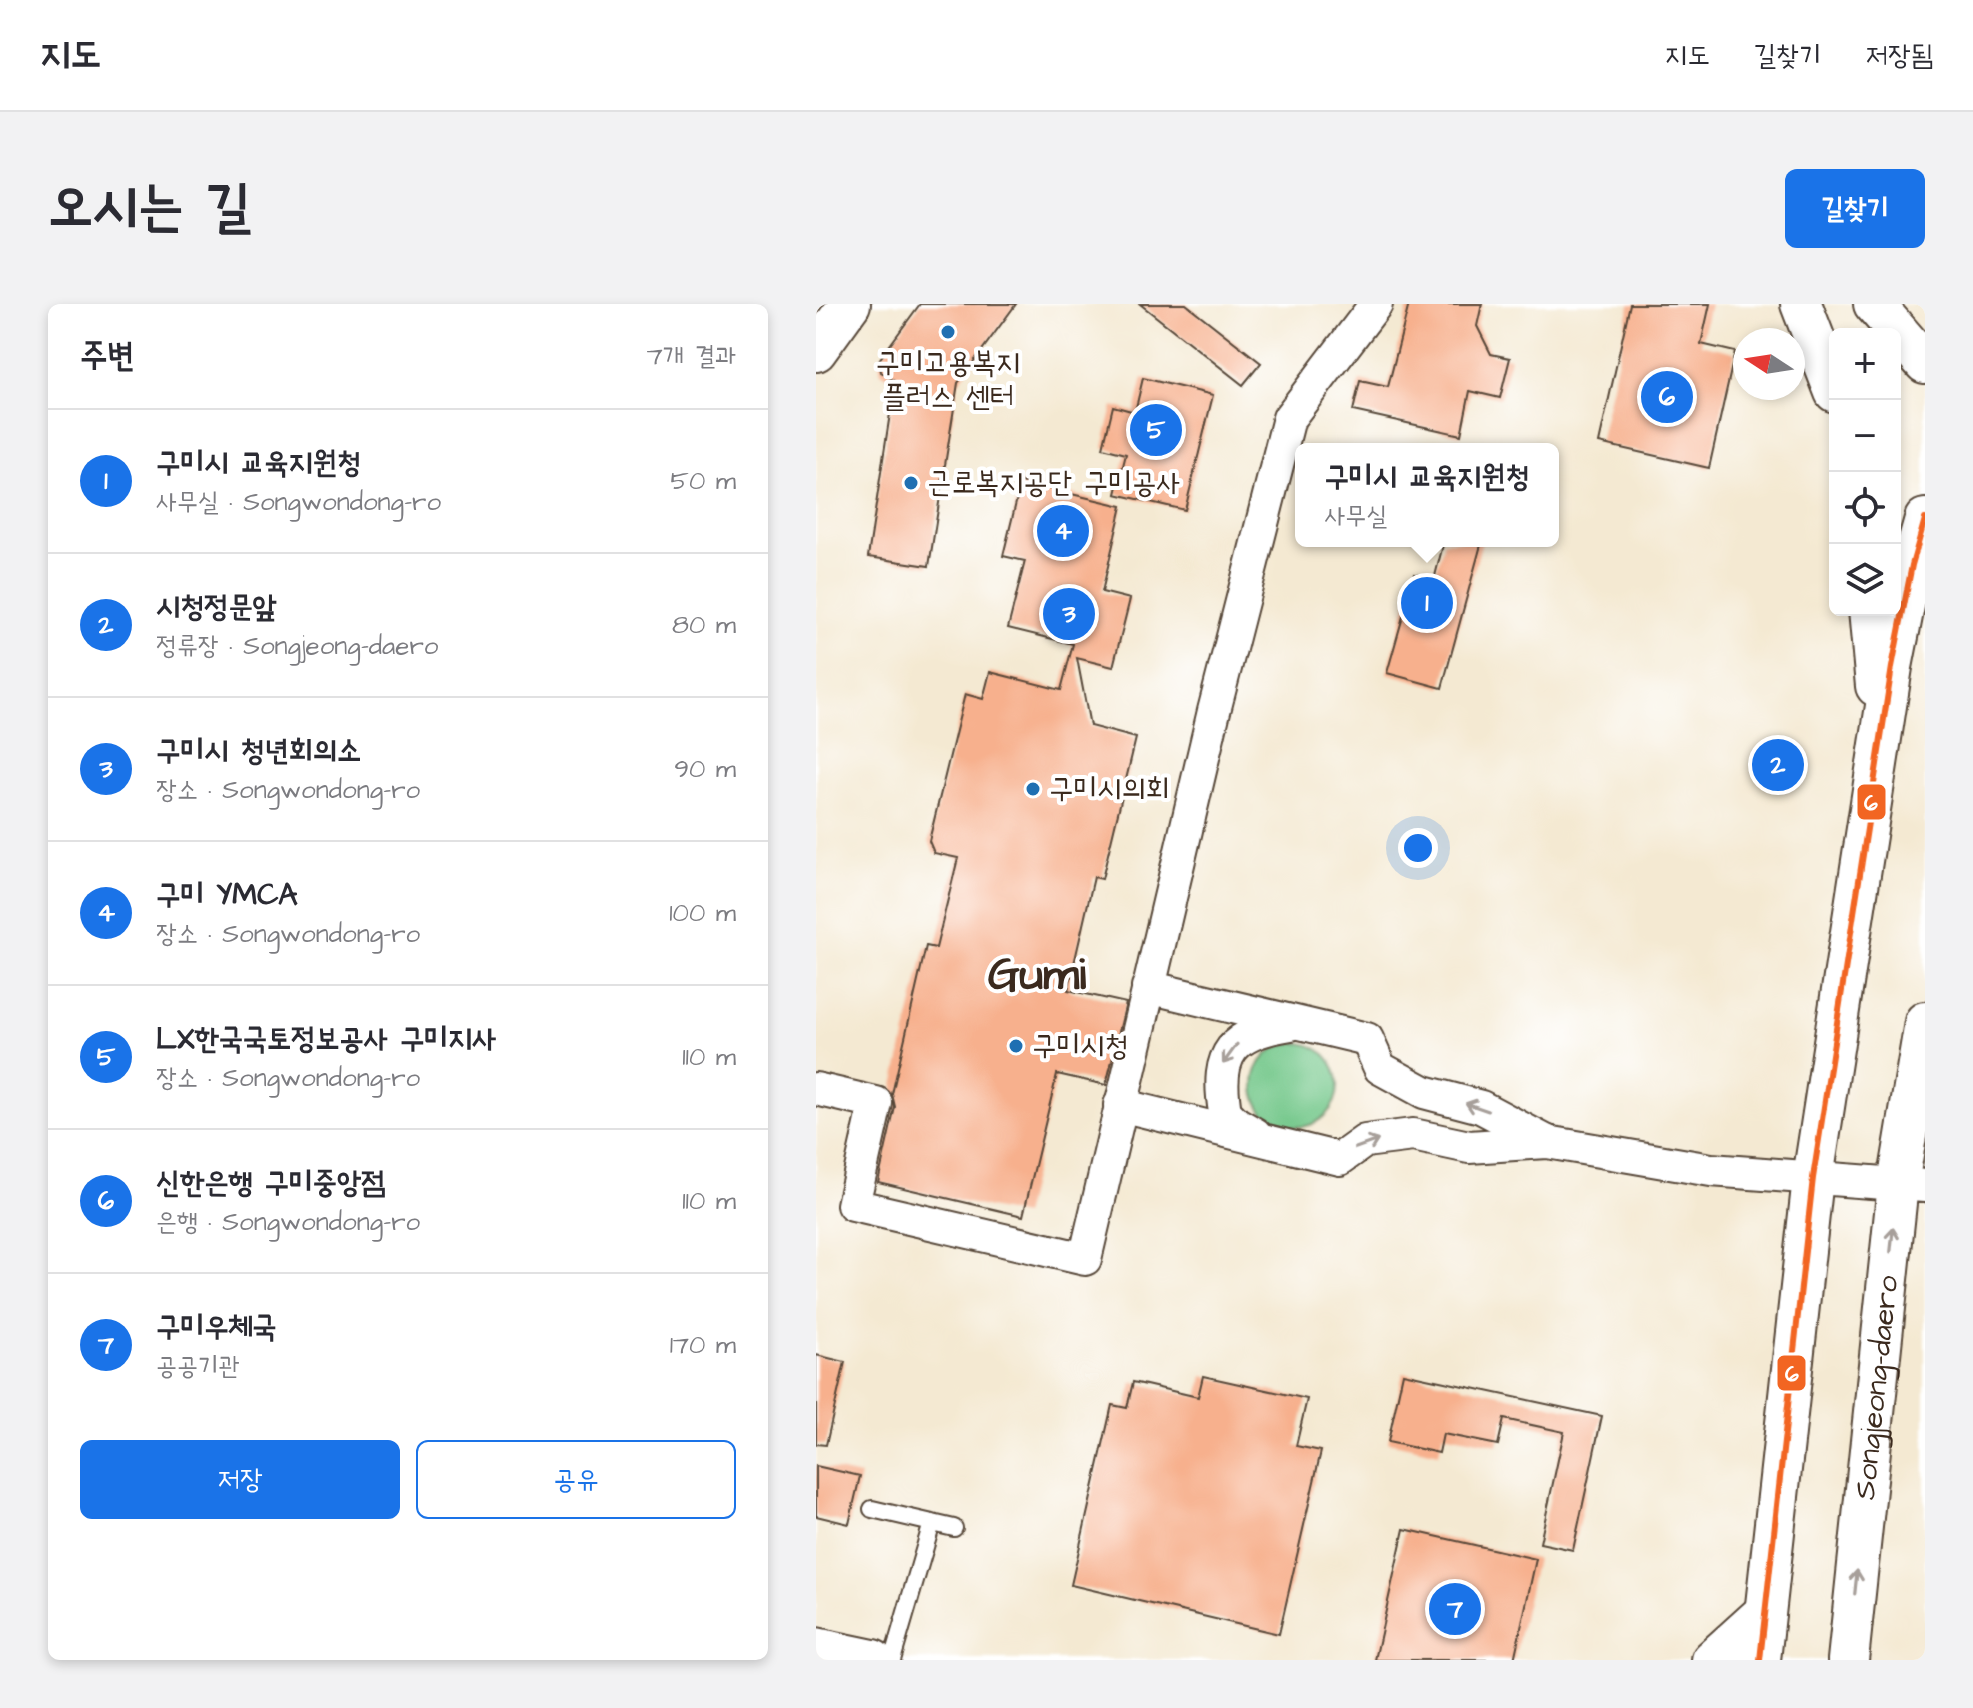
<!DOCTYPE html>
<html lang="ko">
<head>
<meta charset="utf-8">
<style>
  body { margin:0; font-family:"Architects Daughter","Poor Story",sans-serif; background:#f2f2f3; color:#2b2b33 }
  .controls { position:absolute; right:24px; top:24px; display:grid; overflow:hidden; border-radius:12px; box-shadow:0 4px 12px #0003 }
  .controls button { width:72px; height:72px; display:grid; place-items:center; padding:0; border:0; border-bottom:2px solid #e1e1e2; background:#fff; color:#2b2b33; font:40px sans-serif }
  .compass { position:absolute; left:917px; top:24px; width:72px; height:72px; border-radius:50%; background:#fff; box-shadow:0 4px 12px #0003; rotate:282deg }
  .you { position:absolute; left:602px; top:544px; width:28px; height:28px; margin:-20px; border:6px solid #fff; border-radius:50%; background:#1a73e8; box-shadow:0 0 0 12px #1a73e833 }
  .badge { display:grid; place-items:center; width:52px; height:52px; border-radius:50%; background:#1a73e8; color:#fff; font-size:26px; font-weight:700 }
  .pin { position:absolute; translate:-50% -50%; border:4px solid #fff; box-shadow:0 2px 8px #0006 }
  .popup { position:absolute; left:479px; top:139px; width:264px; height:104px; box-sizing:border-box; display:grid; place-content:center; border-radius:12px; background:#fff; filter:drop-shadow(0 2px 6px #0005); font-size:26px; white-space:nowrap; color:#7c7c81 }
  .popup b { font-size:30px; color:#2b2b33 }
  .popup::after { content:''; position:absolute; left:50%; top:100%; margin-left:-16px; border:16px solid transparent; border-top-color:#fff }
  .list { margin:0; padding:0; list-style:none }
  h2 { display:flex; justify-content:space-between; align-items:center; height:104px; margin:0; padding:0 32px; font-size:34px }
  h2 small { font-size:26px; font-weight:400; color:#7c7c81 }
  .list li { display:grid; grid-template-columns:52px 1fr auto; gap:24px; align-items:center; box-sizing:border-box; height:144px; padding:0 32px; border-top:2px solid #e1e1e2 }
  .list b { display:block; font-size:30px; white-space:nowrap }
  .list p { margin:0; font-size:26px; white-space:nowrap; color:#7c7c81 }
  .list em { font-size:26px; font-style:normal; color:#7c7c81 }
  .actions { display:flex; gap:16px; padding:24px 32px }
  .actions a { flex:1; padding:18px 0; border:2px solid #1a73e8; border-radius:12px; text-align:center; font-size:28px; color:#1a73e8 }
  .actions .main { background:#1a73e8; color:#fff }
  .icon { flex:none; width:44px; height:44px; fill:none; stroke:currentColor; stroke-width:2; stroke-linecap:round; stroke-linejoin:round }
  .map { position:relative; flex:none; width:1109px; height:1356px; overflow:hidden; border-radius:12px }
  header { display:flex; align-items:center; gap:48px; box-sizing:border-box; height:112px; padding:0 40px; background:#fff; border-bottom:2px solid #e1e1e2 }
  header strong { font-size:38px }
  nav { display:flex; gap:44px; margin-inline-start:auto; font-size:28px }
  .intro { display:flex; align-items:center; justify-content:space-between; box-sizing:border-box; height:192px; padding:0 48px }
  h1 { margin:0; font-size:56px }
  .button { padding:20px 36px; border-radius:12px; background:#1a73e8; color:#fff; font-size:28px; font-weight:700 }
  main { display:flex; gap:48px; padding:0 48px }
  aside { flex:1; background:#fff; border-radius:12px; box-shadow:0 4px 12px #0003 }
  .map>svg:first-child { display:block }
  .green { fill:#74c88b; stroke:#587954; stroke-width:2 }
  .building { fill:#f7b08d }
  .lines { fill:none; stroke-linecap:round; stroke-linejoin:round }
  .service-casing { stroke:#574739; stroke-width:20 }
  .minor-casing { stroke:#574739; stroke-width:36 }
  .tertiary-casing { stroke:#574739; stroke-width:44 }
  .service { stroke:#fff; stroke-width:16 }
  .minor { stroke:#fff; stroke-width:32 }
  .tertiary { stroke:#fff; stroke-width:40 }
  .bus-1-casing { stroke:#fff; stroke-width:12 }
  .bus-1 { stroke:#f26522; stroke-width:6 }
  .oneway { stroke:#a79f9a }
  .poi-dot { fill:#1f6fb2; stroke:#fff; stroke-width:3 }
  .labels { text-anchor:middle; dominant-baseline:central; stroke-width:8; stroke-linejoin:round; paint-order:stroke }
  .poi-label { font-size:30px; fill:#3b2a1e; stroke:#fff; text-anchor:start }
  .street-label { font-size:30px; fill:#3b2a1e; stroke:#fff }
  .town-label { font-size:46px; font-weight:bold; fill:#3b2a1e; stroke:#fff }
  .line-badge { stroke:#fff; stroke-width:3 }
  .badge-label { font-size:22px; text-anchor:middle; font-weight:bold; fill:#fff }
</style>
</head>
<body>
<header>
<strong>지도</strong>
<nav><a>지도</a><a>길찾기</a><a>저장됨</a></nav>
</header>
<div class="intro"><h1>오시는 길</h1><a class="button">길찾기</a></div>
<main>
<aside>
<h2>주변<small>7개 결과</small></h2>
<ul class="list">
<li><span class="badge">1</span><div><b>구미시 교육지원청</b><p>사무실 · Songwondong-ro</p></div><em>50 m</em></li>
<li><span class="badge">2</span><div><b>시청정문앞</b><p>정류장 · Songjeong-daero</p></div><em>80 m</em></li>
<li><span class="badge">3</span><div><b>구미시 청년회의소</b><p>장소 · Songwondong-ro</p></div><em>90 m</em></li>
<li><span class="badge">4</span><div><b>구미 YMCA</b><p>장소 · Songwondong-ro</p></div><em>100 m</em></li>
<li><span class="badge">5</span><div><b>LX한국국토정보공사 구미지사</b><p>장소 · Songwondong-ro</p></div><em>110 m</em></li>
<li><span class="badge">6</span><div><b>신한은행 구미중앙점</b><p>은행 · Songwondong-ro</p></div><em>110 m</em></li>
<li><span class="badge">7</span><div><b>구미우체국</b><p>공공기관</p></div><em>170 m</em></li>
</ul>
<div class="actions"><a class="main">저장</a><a>공유</a></div>
</aside>
<div class="map">
<svg width="1109" height="1356" viewBox="0 0 1109 1356">
  <rect width="100%" height="100%" fill="#fff"/>
  <filter id="ink" filterUnits="userSpaceOnUse"><feTurbulence type="fractalNoise" baseFrequency=".0125" numOctaves="2"/><feDisplacementMap in="SourceGraphic" scale="16" xChannelSelector="R" yChannelSelector="G"/><feConvolveMatrix kernelMatrix="1 2 1 2 8 2 1 2 1" color-interpolation-filters="sRGB"/></filter>
  <filter id="wash" filterUnits="userSpaceOnUse"><feTurbulence type="fractalNoise" baseFrequency=".006" numOctaves="4" result="noise"/><feDisplacementMap in="SourceGraphic" scale="32" xChannelSelector="R" yChannelSelector="G"/><feGaussianBlur stdDeviation="1.8" result="paint"/><feColorMatrix in="noise" values="0 0 0 0 0 0 0 0 0 0 0 0 0 0 0 0 0 1.4 0 .05"/><feComposite in="paint" operator="in"/></filter>
  <g filter="url(#wash)">
    <rect width="100%" height="100%" fill="#f4e9d2"/>
    <circle class="green" cx="480" cy="781" r="42"/>
    <g id="blocks">
      <g class="building">
        <polygon points="104,0 200,0 142,79 113,262 52,253 79,77 65,68 63,56"/>
        <polygon points="324,0 370,0 445,59 427,81"/>
        <polygon points="593,0 666,0 661,22 675,50 694,54 684,94 654,87 645,131 537,107 544,77 572,83"/>
        <polygon points="814,0 894,0 885,40 919,48 893,164 783,139"/>
        <polygon points="327,74 397,91 369,206 300,190 310,150 287,144 297,102 319,108"/>
        <polygon points="205,178 306,202 286,288 314,295 297,363 261,354 274,422 320,434 286,575 278,573 252,686 310,699 290,781 241,770 207,912 62,878 79,803 76,790 110,642 120,644 142,554 118,549 113,537 149,390 167,395 174,368 245,386 257,340 192,324 209,257 187,252"/>
        <polygon points="628,237 666,237 626,384 571,369 599,270 618,276"/>
        <polygon points="0,1051 29,1058 10,1141 0,1140"/>
        <polygon points="587,1069 786,1112 757,1246 724,1239 748,1128 688,1115 682,1141 627,1130 623,1149 572,1138"/>
        <polygon points="387,1072 491,1095 480,1142 505,1147 463,1330 255,1281 296,1101 311,1104 317,1078 382,1093"/>
        <polygon points="0,1162 44,1172 33,1220 0,1212"/>
        <polygon points="588,1225 720,1255 698,1356 559,1356"/>
      </g>
    </g>
  </g>
  <g filter="url(#ink)">
    <use href="#blocks" fill-opacity="0" stroke="#574739" stroke-width="2"/>
    <g class="lines">
      <defs>
        <g id="service">
          <polyline points="56,1205 138,1224"/>
          <polyline points="76,1356 116,1219"/>
        </g>
        <g id="minor">
          <polyline points="332,683 551,735 564,764 608,788 665,803 731,838"/>
          <polyline points="0,785 60,799 37,901 269,955 398,407 473,114 560,0"/>
          <polyline points="304,801 524,855 549,837 597,831 653,843 731,838 895,866 1109,882"/>
          <path d="M439 830 420 819 409 808C399 748 416 729 475 720"/>
        </g>
        <g id="tertiary">
          <polyline points="985,0 1019,88"/>
          <polyline points="1058,0 1109,59"/>
          <polyline points="0,47 34,0"/>
          <polyline points="1053,306 1060,382"/>
          <polyline points="0,1344 57,1356"/>
          <polyline points="896,1356 949,1308"/>
          <polyline points="944,1356 997,874 1076,363 1096,261 1109,215"/>
          <path id="s1" d="M1032 1356 1082 880 1109 718"/>
        </g>
      </defs>
      <use href="#service" class="service-casing"/>
      <use href="#minor" class="minor-casing"/>
      <use href="#tertiary" class="tertiary-casing"/>
      <use href="#service" class="service"/>
      <use href="#minor" class="minor"/>
      <use href="#tertiary" class="tertiary"/>
      <defs>
        <polyline id="bus-1" points="944,1356 997,874 1076,363 1096,261 1109,215"/>
      </defs>
      <use href="#bus-1" class="bus-1-casing"/>
      <use href="#bus-1" class="bus-1"/>
    </g>
    <defs><path id="oneway-shaft" d="M-6 0H5M1.5-3L5.5 0L1.5 3" fill="none" stroke-width="1.6" stroke-linecap="round" stroke-linejoin="round" transform="scale(2)"/></defs>
    <g class="oneway">
      <use href="#oneway-shaft" transform="translate(414 750) rotate(126)"/>
      <use href="#oneway-shaft" transform="translate(661 803) rotate(-161)"/>
      <use href="#oneway-shaft" transform="translate(551 840) rotate(-20)"/>
      <use href="#oneway-shaft" transform="translate(1076 936) rotate(-84)"/>
      <use href="#oneway-shaft" transform="translate(1040 1278) rotate(-84)"/>
    </g>
  </g>
  <g class="poi-dot">
    <circle cx="132" cy="28" r="8"/>
    <circle cx="95" cy="179" r="8"/>
    <circle cx="217" cy="485" r="8"/>
    <circle cx="200" cy="742" r="8"/>
  </g>
  <g class="labels">
    <g class="poi-label">
      <text x="132" y="59" text-anchor="middle">구미고용복지<tspan x="132" dy="34">플러스 센터</tspan></text>
      <text x="111" y="179">근로복지공단 구미공사</text>
      <text x="233" y="485">구미시의회</text>
      <text x="216" y="742">구미시청</text>
    </g>
    <g class="street-label">
      <text stroke="none"><textPath href="#s1" startOffset="274">Songjeong-daero</textPath></text>
    </g>
    <g class="town-label">
      <text x="221" y="672">Gumi</text>
    </g>
  </g>
  <g class="line-badge">
    <rect x="1040" y="479" width="31" height="38" rx="8" fill="#f26522"/>
    <rect x="960" y="1050" width="31" height="38" rx="8" fill="#f26522"/>
  </g>
  <g class="badge-label">
    <text x="1055" y="506">6</text>
    <text x="976" y="1077">6</text>
  </g>
</svg>
<div class="controls">
<button>+</button>
<button>−</button>
<button><svg class="icon" aria-label="locate" viewBox="0 0 24 24"><circle cx="12" cy="12" r="6"/><path d="M12 2v4M12 18v4M2 12h4M18 12h4"/></svg></button>
<button><svg class="icon" aria-label="layers" viewBox="0 0 24 24"><path d="M12 4l9 5-9 5-9-5zM3 14l9 5 9-5"/></svg></button>
</div>
<svg class="compass" viewBox="-18 -18 36 36"><path d="M0-13l5 13h-10z" fill="#e53935"/><path d="M0 13l5-13h-10z" fill="#7c7c81"/></svg>
<div class="you"></div>
<div class="pin badge" style="left:611px;top:299px">1</div>
<div class="popup"><b>구미시 교육지원청</b>사무실</div>
<div class="pin badge" style="left:962px;top:461px">2</div>
<div class="pin badge" style="left:253px;top:310px">3</div>
<div class="pin badge" style="left:247px;top:227px">4</div>
<div class="pin badge" style="left:340px;top:126px">5</div>
<div class="pin badge" style="left:851px;top:93px">6</div>
<div class="pin badge" style="left:639px;top:1305px">7</div>
</div>
</main>
</body>
</html>
